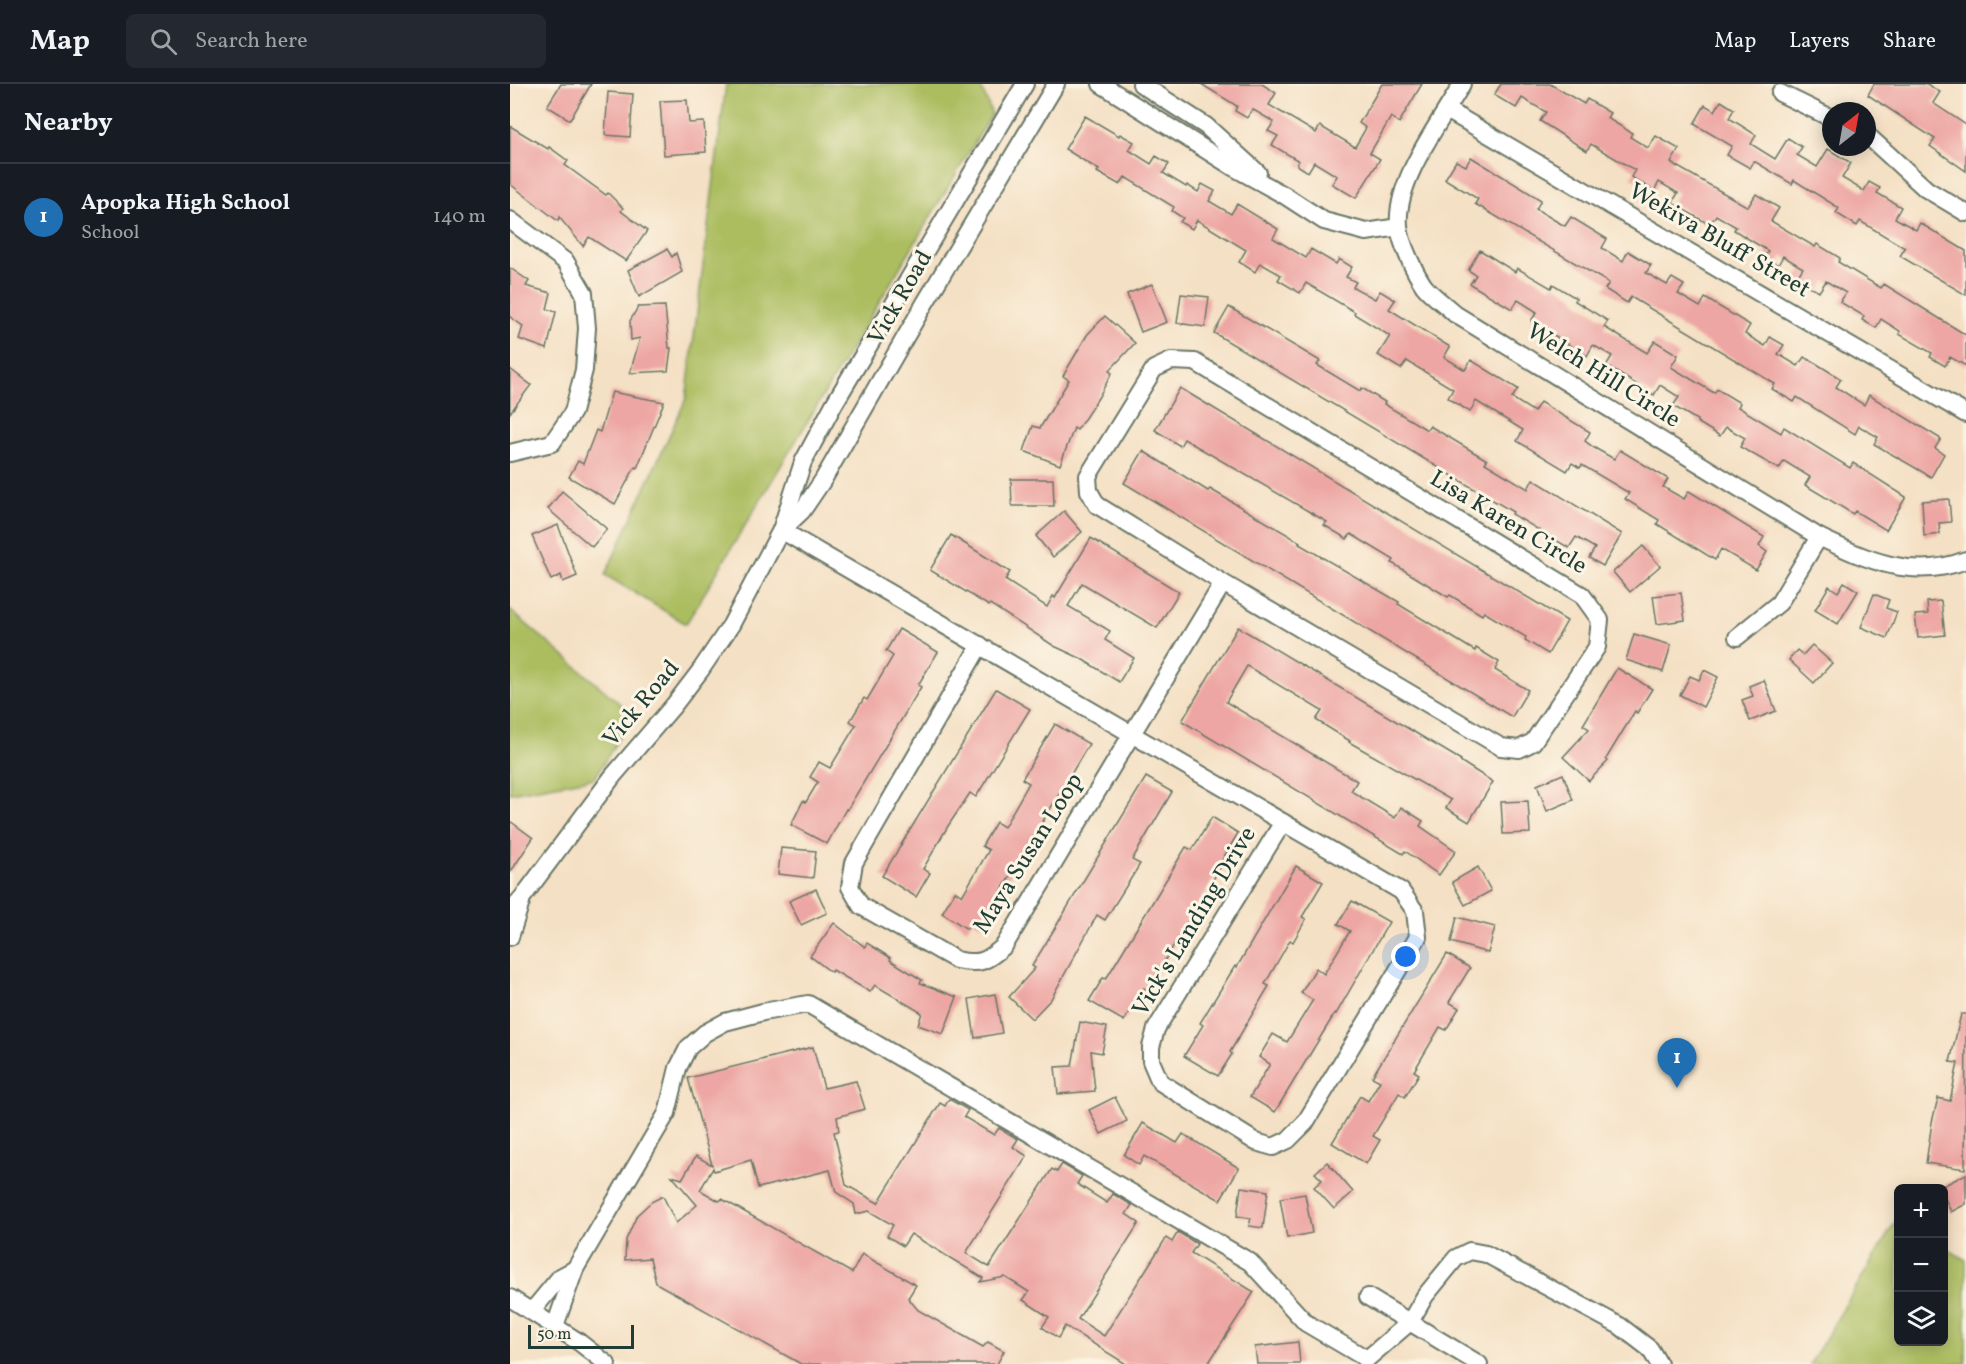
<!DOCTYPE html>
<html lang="en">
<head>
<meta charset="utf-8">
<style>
  body { margin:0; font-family:Vollkorn,serif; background:#242831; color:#f1f3f6 }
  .controls { position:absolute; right:18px; bottom:18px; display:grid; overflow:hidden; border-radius:9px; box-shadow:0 3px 15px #0003 }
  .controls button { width:54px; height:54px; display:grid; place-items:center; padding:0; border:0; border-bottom:2px solid #363941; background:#171b24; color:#f1f3f6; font:30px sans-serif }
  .compass { position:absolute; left:1312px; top:18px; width:54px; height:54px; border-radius:50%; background:#171b24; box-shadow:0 3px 15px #0003; rotate:31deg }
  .scale { position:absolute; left:18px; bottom:15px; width:106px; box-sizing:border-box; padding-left:6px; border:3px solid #1f3d34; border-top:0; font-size:16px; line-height:21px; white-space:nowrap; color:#1f3d34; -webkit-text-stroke:4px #fcf5e5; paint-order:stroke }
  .you { position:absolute; left:896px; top:873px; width:21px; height:21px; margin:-15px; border:4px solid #fff; border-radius:50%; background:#1a73e8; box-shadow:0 0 0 9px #1a73e833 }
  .badge { display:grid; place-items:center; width:39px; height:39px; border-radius:50%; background:#1f6fb2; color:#fff; font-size:20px; font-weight:700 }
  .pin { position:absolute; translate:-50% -50px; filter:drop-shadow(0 2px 3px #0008) }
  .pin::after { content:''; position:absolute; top:32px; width:21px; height:18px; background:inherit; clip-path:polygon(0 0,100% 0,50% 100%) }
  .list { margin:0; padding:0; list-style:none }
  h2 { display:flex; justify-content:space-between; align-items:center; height:78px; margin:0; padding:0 24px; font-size:26px }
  h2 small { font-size:20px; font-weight:400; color:#9ea1a6 }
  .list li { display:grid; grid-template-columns:39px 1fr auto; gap:18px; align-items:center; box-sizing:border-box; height:108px; padding:0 24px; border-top:2px solid #363941 }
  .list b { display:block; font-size:22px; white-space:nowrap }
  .list p { margin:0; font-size:20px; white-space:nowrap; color:#9ea1a6 }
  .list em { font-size:20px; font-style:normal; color:#9ea1a6 }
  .icon { flex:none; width:33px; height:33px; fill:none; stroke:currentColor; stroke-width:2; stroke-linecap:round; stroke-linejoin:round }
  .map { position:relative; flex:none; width:1456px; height:1280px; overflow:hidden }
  header { display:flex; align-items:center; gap:36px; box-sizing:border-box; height:84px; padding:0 30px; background:#171b24; border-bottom:2px solid #363941 }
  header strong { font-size:28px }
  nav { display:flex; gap:33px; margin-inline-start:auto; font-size:21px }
  .search { width:420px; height:54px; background:#242831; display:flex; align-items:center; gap:15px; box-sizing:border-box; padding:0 21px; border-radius:9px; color:#9ea1a6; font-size:22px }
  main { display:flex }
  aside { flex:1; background:#171b24 }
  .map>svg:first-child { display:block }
  .green { fill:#acbd60; stroke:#667d4a; stroke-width:1.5 }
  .building { fill:#eda6a3 }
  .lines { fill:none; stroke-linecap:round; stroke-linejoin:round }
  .minor-casing { stroke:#6a7666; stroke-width:20 }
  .minor { stroke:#fff; stroke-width:16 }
  .labels { text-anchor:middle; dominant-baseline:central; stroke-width:6; stroke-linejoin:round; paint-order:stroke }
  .street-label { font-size:24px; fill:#1f3d34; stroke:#fcf5e5 }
</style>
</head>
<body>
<header>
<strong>Map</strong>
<div class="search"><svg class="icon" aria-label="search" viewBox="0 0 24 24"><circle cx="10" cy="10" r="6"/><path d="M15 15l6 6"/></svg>Search here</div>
<nav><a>Map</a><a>Layers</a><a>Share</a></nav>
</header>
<main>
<aside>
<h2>Nearby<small></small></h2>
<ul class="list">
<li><span class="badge">1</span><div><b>Apopka High School</b><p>School</p></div><em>140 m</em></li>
</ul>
</aside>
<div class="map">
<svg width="1456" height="1280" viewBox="0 0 1456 1280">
  <rect width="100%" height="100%" fill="#fcf5e5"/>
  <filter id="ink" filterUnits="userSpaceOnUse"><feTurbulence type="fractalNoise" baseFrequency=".0167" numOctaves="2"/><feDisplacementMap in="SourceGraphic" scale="12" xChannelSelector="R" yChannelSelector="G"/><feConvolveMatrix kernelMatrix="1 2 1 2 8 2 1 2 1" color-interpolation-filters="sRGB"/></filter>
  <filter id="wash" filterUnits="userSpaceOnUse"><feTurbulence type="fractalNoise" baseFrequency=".008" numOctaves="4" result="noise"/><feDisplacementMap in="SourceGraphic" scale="24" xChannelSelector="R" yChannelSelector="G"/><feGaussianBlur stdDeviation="1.35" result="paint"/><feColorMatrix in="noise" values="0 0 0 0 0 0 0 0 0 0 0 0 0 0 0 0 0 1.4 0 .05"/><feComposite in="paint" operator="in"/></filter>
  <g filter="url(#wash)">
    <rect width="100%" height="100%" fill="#f4e0c4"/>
    <g class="green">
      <polygon points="216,0 470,0 482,30 176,540 95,491 176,315"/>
      <polygon points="0,526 123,631 85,694 0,709"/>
      <polygon points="1387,1135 1388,1136 1388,1258 1434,1258 1434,1163 1456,1176 1456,1280 1300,1280"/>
    </g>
    <g id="blocks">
      <g class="building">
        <polygon points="51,0 81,0 60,36 37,22"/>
        <polygon points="691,0 752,0 766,9 759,21 806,49 810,42 845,63 856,44 849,39 872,0 912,0 889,39 881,33 860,69 870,75 846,114 822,100 827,92 804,78 798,88 787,81 789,77 762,61 768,52 758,47 764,38 742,25 737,34 725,27 727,22"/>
        <polygon points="991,0 1040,0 1074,20 1077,15 1100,29 1097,34 1122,49 1120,53 1138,64 1146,52 1169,65 1161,79 1238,123 1246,110 1269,124 1261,137 1305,163 1307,160 1330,174 1328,178 1371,204 1374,200 1456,251 1456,282 1440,273 1435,282 1420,273 1422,269 1389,250 1390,247 1371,235 1366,244 1352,236 1354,232 1330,218 1336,209 1316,197 1309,208 1286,195 1293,184 1273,172 1268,181 1254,173 1258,167 1224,146 1226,143 1206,131 1200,141 1162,119 1168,109 1149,98 1144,107 1121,93 1125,86 1081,60 1077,67 1030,37 1036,28 1012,14 1006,24 984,11"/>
        <polygon points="1364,0 1417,0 1430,8 1423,19 1456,41 1456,87 1420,62 1425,55 1358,11"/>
        <polygon points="98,8 123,10 120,53 95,51"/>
        <polygon points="177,16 179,39 194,38 196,68 154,71 150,17"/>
        <polygon points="1211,17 1224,25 1219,34 1246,51 1241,60 1265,75 1278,54 1292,63 1287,71 1307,83 1318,65 1341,79 1332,94 1354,107 1359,98 1370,104 1367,109 1391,123 1385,134 1406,146 1410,139 1456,167 1456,211 1390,172 1395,164 1350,137 1347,142 1326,129 1329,124 1284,96 1282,100 1244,77 1240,84 1217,71 1222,62 1184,40 1195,21 1205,27"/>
        <polygon points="575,32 609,52 610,50 624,58 619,66 641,80 646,72 659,80 653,89 676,103 677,101 688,108 692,100 705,107 699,117 721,130 727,120 768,145 763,154 796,174 801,165 826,180 829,175 842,183 836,193 846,198 843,203 865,215 870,207 885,216 879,225 940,263 934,273 955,286 961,276 1008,305 1002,314 1024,328 1030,318 1080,348 1075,357 1083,363 1104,375 1110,366 1158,395 1153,403 1174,415 1179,407 1254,453 1249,462 1257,468 1246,486 1211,465 1205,476 1147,440 1149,436 1115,415 1119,409 1072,381 1070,384 1062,379 1057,387 1007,357 1013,346 966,317 960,328 938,314 943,305 897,277 891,285 868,271 880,252 844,230 845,228 796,199 790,209 768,196 771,191 750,179 745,188 729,178 736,166 687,136 682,145 670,138 673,134 662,127 664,123 615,93 610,101 587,88 589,86 555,65"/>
        <polygon points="0,42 38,65 39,63 58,77 55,81 96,111 98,109 113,124 111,127 137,147 116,177 79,153 73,162 49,133 48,137 0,100"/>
        <polygon points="961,73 1031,116 1026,125 1046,137 1055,142 1061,133 1097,155 1092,164 1113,177 1118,167 1141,181 1136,189 1157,201 1162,194 1174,201 1168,210 1190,223 1195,214 1240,241 1235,250 1255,262 1260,253 1274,261 1268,270 1288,282 1294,273 1307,280 1331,295 1326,303 1354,321 1359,311 1431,355 1425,364 1434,370 1421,393 1364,360 1368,353 1349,342 1345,350 1287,313 1284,318 1262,305 1265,300 1121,213 1117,219 1095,205 1099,199 965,120 968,115 935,95 946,77 956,82"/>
        <polygon points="157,165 162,173 166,169 172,188 129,213 118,186"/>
        <polygon points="970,166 1005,188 1007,184 1041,204 1043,200 1066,214 1065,217 1098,237 1094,243 1137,269 1145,257 1168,271 1161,283 1204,309 1207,305 1230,319 1228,323 1271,349 1274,343 1340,384 1343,379 1396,413 1376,446 1345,427 1343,430 1295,401 1300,393 1274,377 1269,385 1230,363 1235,354 1216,343 1210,352 1187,338 1187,336 1163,322 1169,313 1150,301 1144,311 1096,282 1102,272 1083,261 1077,272 1021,237 1027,228 1008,216 1002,225 960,200 966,191 958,186"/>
        <polygon points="0,184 19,197 16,202 41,209 37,225 46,228 37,265 9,255 13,242 0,233"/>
        <polygon points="642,200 657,238 631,248 617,210"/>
        <polygon points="671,210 699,213 695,243 667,239"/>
        <polygon points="155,222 159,264 161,264 158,287 120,289 130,254 121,256 120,237 128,223"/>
        <polygon points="719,223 810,277 807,281 850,307 852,304 875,318 874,320 917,346 920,342 977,376 975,379 1018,405 1023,395 1112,450 1093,482 1079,474 1085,464 1066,453 1059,464 1002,430 1003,428 704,249"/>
        <polygon points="595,232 625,259 599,287 602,289 588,314 567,346 564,344 550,381 514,367 523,342 530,344 559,296 553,292 577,251"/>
        <polygon points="0,285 21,301 0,329"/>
        <polygon points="670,304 1057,537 1038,570 1015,556 1016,553 974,528 972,531 940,511 938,513 882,479 884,476 841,450 837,455 814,441 817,438 674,355 670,362 645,346"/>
        <polygon points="102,308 154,318 127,384 125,383 105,420 59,393 68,377 73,380 86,346 90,348"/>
        <polygon points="633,367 698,407 700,405 790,458 789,460 889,518 888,520 965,567 966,564 989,578 985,586 1018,606 1002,633 614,399"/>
        <polygon points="501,395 543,395 544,422 502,422"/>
        <polygon points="52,407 97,445 82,463 38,425"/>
        <polygon points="1439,415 1441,438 1429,439 1430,450 1414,452 1412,417"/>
        <polygon points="554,427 572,448 543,473 526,452"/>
        <polygon points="48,441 67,492 53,498 51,491 41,496 22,452"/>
        <polygon points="441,451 500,488 495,496 537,523 543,512 545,514 581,454 669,508 647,544 572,499 558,522 600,547 595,556 624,574 609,598 570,574 544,562 480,520 479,522 420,486"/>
        <polygon points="1133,462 1150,482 1120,508 1103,488"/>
        <polygon points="1334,498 1348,507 1328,540 1305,526 1319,502 1328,508"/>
        <polygon points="1171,509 1175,536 1147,540 1143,512"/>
        <polygon points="1364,510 1379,516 1376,524 1387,528 1377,554 1351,543"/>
        <polygon points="1431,517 1435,551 1408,554 1405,531 1418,530 1417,518"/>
        <polygon points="728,543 951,676 950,677 983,698 959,738 936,724 941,716 839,658 840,657 806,636 812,627 737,582 716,618 847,697 841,707 885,734 891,723 913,737 910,742 946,767 929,791 895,767 893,770 672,637"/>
        <polygon points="389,545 428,568 408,601 411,603 337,726 336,725 317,760 281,741 293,717 296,718 308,698 300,693 309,678 320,684 346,641 340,637 354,614 357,616 383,572 376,567"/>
        <polygon points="1124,550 1161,561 1153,588 1116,576"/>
        <polygon points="1302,561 1322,579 1304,599 1279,576 1287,566 1293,571"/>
        <polygon points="1107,584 1142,605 1127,629 1125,627 1096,675 1098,677 1079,697 1053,673 1079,645 1073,641"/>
        <polygon points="1194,586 1208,593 1193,623 1170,611 1180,592 1189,596"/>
        <polygon points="1254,596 1266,627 1240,637 1232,616 1243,612 1239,602"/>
        <polygon points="486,605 520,625 466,713 460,709 438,742 413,785 420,789 406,813 372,792"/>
        <polygon points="545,640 579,660 471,841 462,836 457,845 432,829 445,807 452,812 479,766 472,762 486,738 494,743 519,699 512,695"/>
        <polygon points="1053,690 1063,716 1037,727 1027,701"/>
        <polygon points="636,693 662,708 622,776 630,780 595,836 587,831 541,915 522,935 499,913 525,884 522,882"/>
        <polygon points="1018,717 1020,749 993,750 991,718"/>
        <polygon points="702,733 728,749 708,783 710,784 637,906 634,904 614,937 579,917 593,894 596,895 676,763 682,766"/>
        <polygon points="0,737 23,754 0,789"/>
        <polygon points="271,764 306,767 303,794 268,790"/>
        <polygon points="786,782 813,798 792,833 796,835 783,858 780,856 755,900 759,902 720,968 722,970 708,992 674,972 693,941 690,939 725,882 727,883"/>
        <polygon points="968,783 981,807 955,821 942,798"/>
        <polygon points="306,805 317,829 291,841 279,817"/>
        <polygon points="842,817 879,838 826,930 825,929 765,1028 740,1013 760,980 749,973 763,950 777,958 803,916 791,909 806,884 814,890 840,847 828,840"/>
        <polygon points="947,833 985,843 978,869 941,858"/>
        <polygon points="324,839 355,863 357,859 381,874 380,876 412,896 410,899 447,913 433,950 408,941 412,929 365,901 360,908 323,886 321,888 300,872"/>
        <polygon points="937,870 960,884 939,918 949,924 936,946 930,943 904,987 909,990 895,1013 889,1009 863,1052 870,1056 856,1080 822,1059 850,1012 858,1017 870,997 862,993"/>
        <polygon points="485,910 492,949 465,954 459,915"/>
        <polygon points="1451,930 1456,930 1455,1085 1416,1079 1422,1038 1428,1014 1440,1017 1448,979 1440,978"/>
        <polygon points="570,938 597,943 592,969 581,967 585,1007 548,1010 545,983 562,982"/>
        <polygon points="303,963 314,1004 346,997 355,1025 327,1033 329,1047 324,1048 336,1101 368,1119 430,1019 435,1022 439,1015 458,1026 454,1033 484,1051 489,1044 508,1055 503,1063 517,1072 456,1169 479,1183 542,1085 547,1088 552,1080 572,1092 567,1100 597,1119 603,1110 622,1121 616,1130 629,1139 568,1235 594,1252 656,1154 662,1158 668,1148 687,1160 681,1169 744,1208 698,1280 616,1280 555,1242 548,1254 532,1243 539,1233 513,1216 519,1208 495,1193 470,1198 473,1194 401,1150 393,1162 377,1152 383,1141 359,1127 346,1130 344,1120 326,1108 320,1086 248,1104 241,1076 204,1087 203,1084 190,1106 209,1117 212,1115 342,1189 352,1170 406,1201 398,1214 408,1226 473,1263 478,1258 494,1267 487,1280 291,1280 146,1199 140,1174 115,1176 116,1156 127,1131 141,1118 153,1112 166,1139 187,1121 162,1092 172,1095 186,1072 202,1081 178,994"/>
        <polygon points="605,1013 617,1037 591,1050 579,1026"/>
        <polygon points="633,1039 667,1059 673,1050 729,1084 710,1116 634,1072 629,1081 614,1071"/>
        <polygon points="817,1078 843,1108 824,1125 804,1103 812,1096 805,1089"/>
        <polygon points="1456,1090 1456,1120 1441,1128 1434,1112 1434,1104 1429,1104"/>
        <polygon points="731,1103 758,1107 753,1144 739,1142 741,1134 727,1132"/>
        <polygon points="795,1110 802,1149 777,1154 770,1114"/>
        <polygon points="788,1258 790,1280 747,1280 745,1263"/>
      </g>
    </g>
  </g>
  <g filter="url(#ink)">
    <use href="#blocks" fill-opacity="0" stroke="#6a7666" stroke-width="1.5"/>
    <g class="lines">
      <defs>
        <g id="minor">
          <polyline points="591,0 723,83 774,111 814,137 856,148 889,143"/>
          <polyline points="631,0 696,42 748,89"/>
          <path d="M952 0C930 39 885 96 889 142 890 158 905 189 914 202 922 212 936 221 945 230L1309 453C1357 476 1403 497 1456 476"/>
          <polyline points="1270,9 1321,34"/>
          <polyline points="937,26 1456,330"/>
          <polyline points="1357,51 1416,105 1456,129"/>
          <polyline points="0,136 56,178 74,209 77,244 74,286 63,328 42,359 0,369"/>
          <polygon points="661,277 685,278 1072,511 1090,536 1087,563 1023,658 1009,665 991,663 713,499 587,421 579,407 578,392 644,285"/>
          <polyline points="271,446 891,807 905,827 908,853 795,1039 778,1056 763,1063 746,1058 650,998 641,977 641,963 646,945 773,738"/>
          <polyline points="272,446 292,427 313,396 415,219 546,0"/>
          <polyline points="1227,553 1269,519 1309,453"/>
          <path d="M470 561 344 779 340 803 351 822 446 876C470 881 476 878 494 862L713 499"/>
          <polyline points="0,827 12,814 103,692 164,621 190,587 221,541 271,446 293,378 324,320 515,0"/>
          <polyline points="0,853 11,818"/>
          <polyline points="858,1213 969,1280"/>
          <polyline points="0,1214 69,1258 97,1280"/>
          <polyline points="22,1227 50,1193 65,1185"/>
          <polyline points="45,1242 65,1185 157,1029 168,984 178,964 195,949 215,938 253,928 298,920 740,1178 796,1239 857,1275 900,1238 915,1212 946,1174 960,1167 976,1170 1110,1242 1140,1265 1149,1280"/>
        </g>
      </defs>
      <use href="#minor" class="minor-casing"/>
      <use href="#minor" class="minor"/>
    </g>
  </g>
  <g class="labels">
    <g class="street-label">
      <text transform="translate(1209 157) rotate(30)">Wekiva Bluff Street</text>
      <text transform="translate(391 214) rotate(-60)">Vick Road</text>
      <text transform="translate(1093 292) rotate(32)">Welch Hill Circle</text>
      <text transform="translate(998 439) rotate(31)">Lisa Karen Circle</text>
      <text transform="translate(132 620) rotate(-50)">Vick Road</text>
      <text transform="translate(519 770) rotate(-58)">Maya Susan Loop</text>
      <text transform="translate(685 838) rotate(-59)">Vick's Landing Drive</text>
    </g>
  </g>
</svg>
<div class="controls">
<button>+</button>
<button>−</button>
<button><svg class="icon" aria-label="layers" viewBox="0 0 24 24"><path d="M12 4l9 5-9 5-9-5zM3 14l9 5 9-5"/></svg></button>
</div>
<svg class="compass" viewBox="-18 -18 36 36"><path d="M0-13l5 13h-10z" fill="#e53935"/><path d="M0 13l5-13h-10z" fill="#9ea1a6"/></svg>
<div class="scale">50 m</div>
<div class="you"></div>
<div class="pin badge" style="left:1167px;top:1004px">1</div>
</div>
</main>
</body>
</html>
